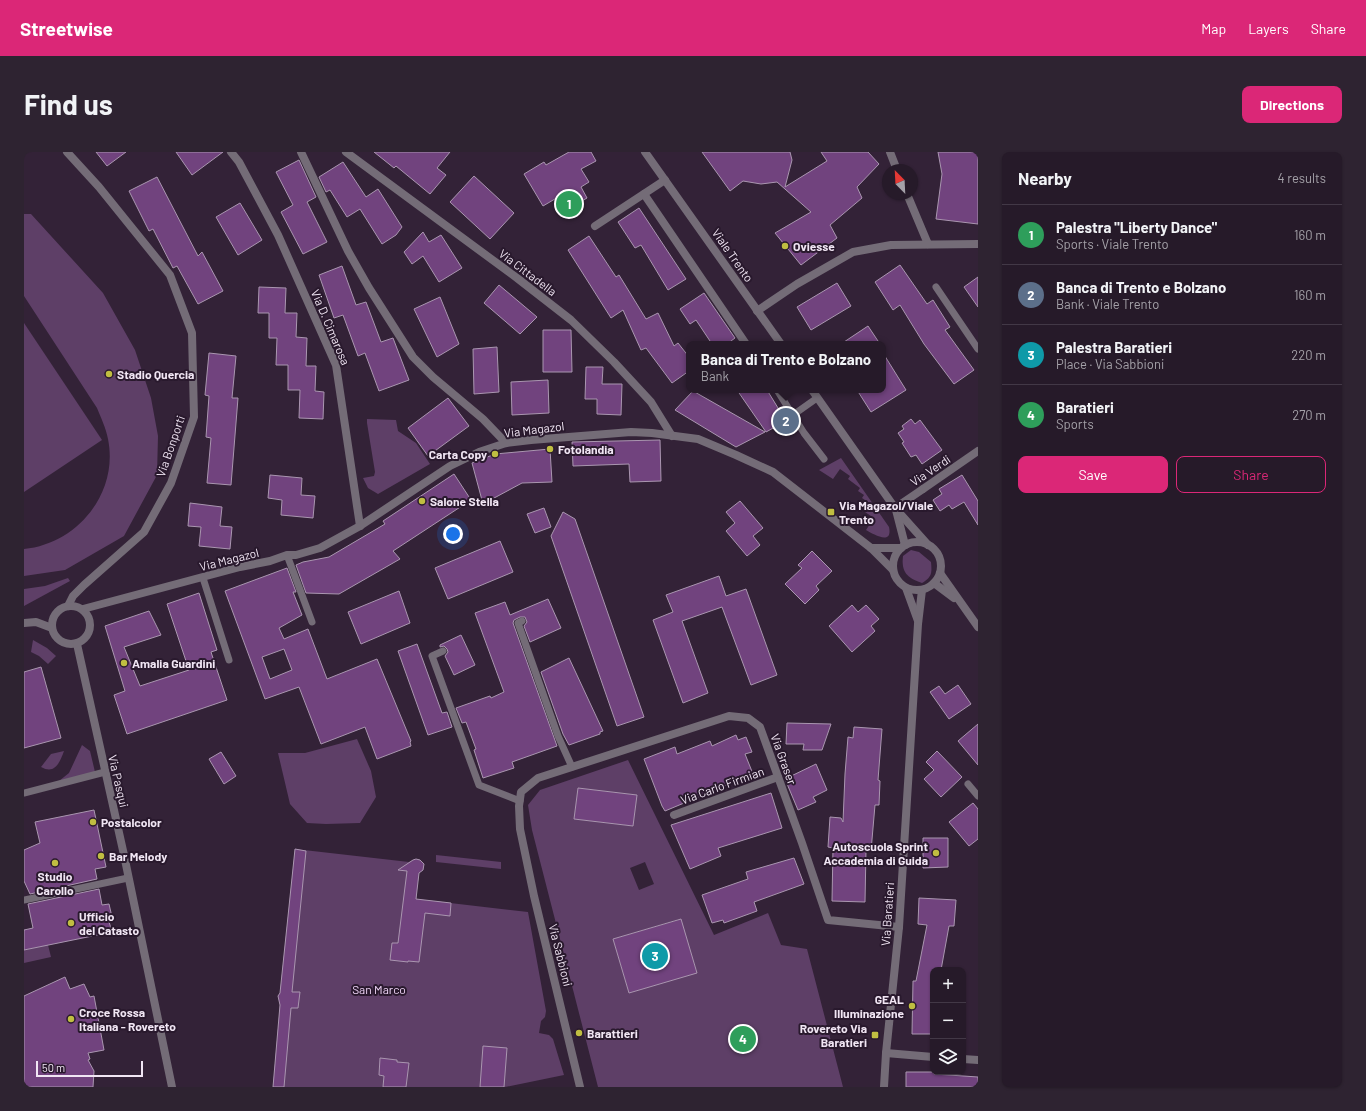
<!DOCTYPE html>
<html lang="en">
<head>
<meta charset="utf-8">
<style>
  body { margin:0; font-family:Barlow,sans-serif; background:#2e2331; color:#f1f3f6 }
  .controls { position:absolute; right:12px; bottom:12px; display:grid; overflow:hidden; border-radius:8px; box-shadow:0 1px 3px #0004 }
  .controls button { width:36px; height:36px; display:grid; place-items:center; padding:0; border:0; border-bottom:1px solid #423846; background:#261a29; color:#f1f3f6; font:20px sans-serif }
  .compass { position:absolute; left:858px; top:12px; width:36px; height:36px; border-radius:50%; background:#261a29; box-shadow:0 1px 3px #0004; rotate:336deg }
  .scale { position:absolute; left:12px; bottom:10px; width:107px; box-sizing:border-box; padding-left:4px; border:2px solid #f1e6f4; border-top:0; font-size:11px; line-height:14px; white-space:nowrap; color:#f1e6f4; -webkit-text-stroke:3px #29192d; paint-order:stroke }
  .you { position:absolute; left:429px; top:382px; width:14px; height:14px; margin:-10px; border:3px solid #fff; border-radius:50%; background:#1a73e8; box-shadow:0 0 0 6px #1a73e833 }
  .badge { display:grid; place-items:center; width:26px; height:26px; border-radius:50%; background:#db2777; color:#fff; font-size:13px; font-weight:700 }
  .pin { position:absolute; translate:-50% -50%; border:2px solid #fff; box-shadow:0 1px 4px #0006 }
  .popup { position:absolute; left:662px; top:189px; width:200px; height:52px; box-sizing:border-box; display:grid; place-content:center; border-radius:8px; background:#261a29; filter:drop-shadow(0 1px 3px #0005); font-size:13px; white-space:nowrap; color:#a4a1a8 }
  .popup b { font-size:15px; color:#f1f3f6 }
  .popup::after { content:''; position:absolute; left:50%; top:100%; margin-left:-8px; border:8px solid transparent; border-top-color:#261a29 }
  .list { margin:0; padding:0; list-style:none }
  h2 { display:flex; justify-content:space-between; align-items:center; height:52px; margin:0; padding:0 16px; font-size:17px }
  h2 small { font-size:13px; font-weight:400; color:#a4a1a8 }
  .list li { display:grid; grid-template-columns:26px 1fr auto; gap:12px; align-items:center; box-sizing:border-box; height:60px; padding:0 16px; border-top:1px solid #423846 }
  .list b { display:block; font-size:15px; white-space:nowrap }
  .list p { margin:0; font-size:13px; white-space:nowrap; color:#a4a1a8 }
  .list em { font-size:13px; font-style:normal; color:#a4a1a8 }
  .actions { display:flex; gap:8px; padding:12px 16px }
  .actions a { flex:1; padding:9px 0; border:1px solid #db2777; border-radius:8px; text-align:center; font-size:14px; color:#db2777 }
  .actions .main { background:#db2777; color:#fff }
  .icon { flex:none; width:22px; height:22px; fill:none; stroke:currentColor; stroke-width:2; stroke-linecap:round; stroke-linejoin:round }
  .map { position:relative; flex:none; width:954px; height:935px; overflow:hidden; border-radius:8px }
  header { display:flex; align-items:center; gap:24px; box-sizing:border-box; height:56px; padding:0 20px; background:#db2777; color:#fff }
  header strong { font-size:19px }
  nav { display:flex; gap:22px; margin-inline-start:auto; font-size:14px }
  .intro { display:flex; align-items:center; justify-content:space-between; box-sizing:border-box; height:96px; padding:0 24px }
  h1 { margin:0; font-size:28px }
  .button { padding:10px 18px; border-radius:8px; background:#db2777; color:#fff; font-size:14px; font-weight:700 }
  main { display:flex; gap:24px; padding:0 24px }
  aside { flex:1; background:#261a29; border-radius:8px; box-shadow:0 1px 3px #0004 }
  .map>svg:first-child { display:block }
  .green { fill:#5e3f67; fill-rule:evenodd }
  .building { fill:#71437e; stroke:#aa96b0; fill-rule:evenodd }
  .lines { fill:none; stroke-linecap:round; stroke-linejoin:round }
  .service { stroke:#746c77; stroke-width:7 }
  .pedestrian { stroke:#746c77; stroke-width:8 }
  .minor { stroke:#746c77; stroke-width:8 }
  .poi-dot { fill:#c0be41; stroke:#29192d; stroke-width:1.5 }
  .labels { text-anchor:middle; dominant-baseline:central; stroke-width:4; stroke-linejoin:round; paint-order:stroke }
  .poi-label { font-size:12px; font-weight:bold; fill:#f1e6f4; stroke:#29192d; text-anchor:start }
  .street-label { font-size:12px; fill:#f1e6f4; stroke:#29192d }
  .park-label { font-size:12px; fill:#f1d7f9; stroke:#29192d }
</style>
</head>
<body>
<header>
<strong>Streetwise</strong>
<nav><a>Map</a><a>Layers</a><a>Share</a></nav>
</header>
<div class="intro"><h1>Find us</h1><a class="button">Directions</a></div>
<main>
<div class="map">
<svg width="954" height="935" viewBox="0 0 954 935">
  <rect width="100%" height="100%" fill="#332237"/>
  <g class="green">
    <path d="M0 62H7L79 141 111 198 127 246 134 284 133 323 100 384 41 418 0 424V397C53 392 95 341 84 287 82 276 77 266 73 256L0 144Z"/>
    <polygon points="0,171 78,288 0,340"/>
    <polygon points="343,267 372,268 374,279 392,291 406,312 354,342 344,336 339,326 350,324 351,320 343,271"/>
    <path d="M817 306 865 375C869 394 849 382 842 378L850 366 841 360 847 352 838 346 840 343 834 339 836 336 824 327 826 324 816 317 809 327 795 318Z"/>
    <path d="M887 398 895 400 907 410C908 421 908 425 898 431 883 426 877 420 879 404Z"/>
    <polygon points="44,426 46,429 0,454 0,437 21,434"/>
    <polygon points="9,488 23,496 32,504 24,512 15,504 7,500"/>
    <polygon points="333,587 347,619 352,645 336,671 302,672 283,671 266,652 254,601 281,601"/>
    <polygon points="58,593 66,599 71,620 35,629 45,621"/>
    <path d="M40 599C36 610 31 623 17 615L27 602Z"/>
    <path d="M604 608 690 783 744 761 757 793 783 797 819 935H574L508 678 504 653 516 638ZM554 636 613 643 609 674 550 667ZM621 710 630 732 615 738 606 716ZM656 767 673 820 605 841 589 787Z"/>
    <polygon points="271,697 385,710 389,708 396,708 400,712 399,718 395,721 392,747 504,760 522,859 521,865 517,869 515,881 525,883 529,887 540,923 481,935 249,935 256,853 254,844 256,841"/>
    <polygon points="412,703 477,710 477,717 412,710"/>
    <polygon points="24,793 27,805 0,811 0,798"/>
  </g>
  <g class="building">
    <polygon points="72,0 102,0 83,14"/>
    <polygon points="152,0 199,0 168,23"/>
    <polygon points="350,0 426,0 413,16 422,23 406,42 372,14 370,16"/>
    <polygon points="545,0 567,0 572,9 557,17 565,30 557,35 563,46 544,57 536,44 519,54 500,22 520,10 522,13"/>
    <polygon points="678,0 766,0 768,8 761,35 803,9 797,0 844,0 855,12 833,35 838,46 806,73 813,86 777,113 751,81 787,60 753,30 737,32 719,29 706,39"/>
    <polygon points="914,0 954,0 954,72 912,67 918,22"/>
    <polygon points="275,8 292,45 283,50 303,90 279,102 257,60 269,53 252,20"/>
    <polygon points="319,10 342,45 354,37 378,75 372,83 358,92 336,57 323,65 306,38 302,40 295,25"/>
    <polygon points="450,24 490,61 466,87 426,50"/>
    <polygon points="133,25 174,104 178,100 199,139 174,152 153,114 149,116 129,77 125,79 105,39"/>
    <polygon points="216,51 238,88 214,103 192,65"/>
    <polygon points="615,56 662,127 644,138 617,93 611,96 594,70"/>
    <polygon points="399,80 405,90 417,83 438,116 415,130 399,104 388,112 380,100"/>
    <polygon points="565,84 592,125 595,123 622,167 634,161 650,194 654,191 665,205 665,219 648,231 622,196 617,198 599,158 587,166 544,98"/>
    <polygon points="876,113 903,152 909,148 926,175 921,178 950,218 930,232 900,192 876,153 869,158 851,130"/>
    <polygon points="318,114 332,153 342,150 357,190 369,186 385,228 355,239 341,201 334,204 319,163 310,166 295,123"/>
    <polygon points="954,125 954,155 940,135"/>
    <polygon points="813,131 827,154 787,178 773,155"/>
    <polygon points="475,133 513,165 496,182 460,151"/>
    <polygon points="235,135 262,136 261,161 273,161 272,185 283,186 282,214 292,214 291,239 300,240 299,267 275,266 276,238 264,238 264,213 252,213 253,186 245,186 245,161 234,161"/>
    <polygon points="680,141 711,186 703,192 688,192 672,168 666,172 656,157"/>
    <polygon points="416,145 435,192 413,205 390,157"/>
    <polygon points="844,174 856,192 817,192"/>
    <polygon points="519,178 547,178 548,220 519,220"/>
    <polygon points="473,195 475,240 450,242 449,197"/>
    <polygon points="185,201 212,204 208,246 214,246 207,333 183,331 187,286 182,285 185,244 181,243"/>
    <polygon points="859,201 882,238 847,260 833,238 859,238"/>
    <polygon points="562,215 579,215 578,232 598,232 597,263 573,262 573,247 561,247"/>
    <polygon points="524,228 525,261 488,263 487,230"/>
    <polygon points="713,238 743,238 762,269 742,280"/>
    <polygon points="669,239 741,280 712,295 651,258"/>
    <polygon points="424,246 445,274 404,304 384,276"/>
    <polygon points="887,267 891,272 896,268 918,298 898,312 892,303 887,305 878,291 880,290 874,281 880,277 878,274"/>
    <polygon points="636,288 637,329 606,330 605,312 549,314 548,290"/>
    <polygon points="526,297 528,330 498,331 459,352 448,311 471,302"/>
    <polygon points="430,322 447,348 369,399 376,407 315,442 282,441 272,413 279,410 305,405 361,372 359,369"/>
    <polygon points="246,323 278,326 277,343 291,344 289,366 257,363 258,348 244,346"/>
    <polygon points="938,323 954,349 954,373 940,350 928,357 925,353 916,359 909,348 918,342 915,337"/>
    <polygon points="716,349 739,376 729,384 736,393 723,404 702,379 711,371 702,360"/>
    <polygon points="166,351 198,355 196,374 208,375 206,397 175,394 177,375 164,374"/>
    <polygon points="520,356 527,375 511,381 503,362"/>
    <polygon points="539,360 551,367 620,565 593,574 527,384"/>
    <polygon points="476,389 489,420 424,447 411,416"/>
    <polygon points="788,399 808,419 792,434 795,438 781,452 761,432 778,416 774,413"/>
    <path d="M263 416 272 440H269L278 463 255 476 260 487 284 477 303 527 353 507 387 589 386 590 387 594 353 607 341 575 297 592 275 535 241 547 201 439ZM260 497 268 518 246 527 238 505Z"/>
    <polygon points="695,424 702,444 722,437 753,523 727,533 698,455 658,469 684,541 659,551 629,468 649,460 642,443"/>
    <polygon points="375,439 386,471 337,492 324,460"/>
    <polygon points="175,441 193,498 187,500 203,548 103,582 90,543 101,539 81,474 125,459 137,483 100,495 116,534 165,518 143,452"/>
    <polygon points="524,447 537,476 506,490 500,474 503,470 501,465 496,465 490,468 489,471 533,594 488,610 490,616 459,626 450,598 452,597 442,570 438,571 432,556 466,544 467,546 480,540 451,461 481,450 486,463"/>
    <polygon points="828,453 834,460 842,453 855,467 847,474 851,479 828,500 805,474"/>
    <polygon points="437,483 451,513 430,523 421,504 424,500 423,497 420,494 416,495 416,493"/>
    <polygon points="393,492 418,561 423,560 428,575 404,583 374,499"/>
    <polygon points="545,506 579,579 576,580 576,582 545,593 539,582 517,520"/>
    <polygon points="17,515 37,586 0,596 0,520"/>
    <polygon points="934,533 947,552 925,567 906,540 915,534 921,542"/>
    <polygon points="763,571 807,572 798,598 779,598 780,592 762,592"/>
    <polygon points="954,572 954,613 934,589"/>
    <polygon points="830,575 858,577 854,628 856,629 855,653 851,653 847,699 842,698 841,750 808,749 809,696 804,695 806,665 817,666 819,670 821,622 824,585 829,586"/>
    <polygon points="712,583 714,588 722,585 728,600 721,602 729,622 641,659 638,654 620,607 651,595 653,602 686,589 688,594"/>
    <polygon points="913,599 938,625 917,645 900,627 910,618 902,610"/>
    <polygon points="197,600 212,624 200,632 185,607"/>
    <polygon points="792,612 803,638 789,645 792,650 774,658 761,627"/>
    <polygon points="554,636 613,643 609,674 550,667"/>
    <polygon points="747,641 758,676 694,696 697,704 666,717 647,673"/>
    <polygon points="949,651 954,657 954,687 945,694 925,670"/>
    <polygon points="70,658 82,715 71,717 73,727 6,742 0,729 0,698 16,691 11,670"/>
    <polygon points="899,686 924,686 924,715 899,716"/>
    <polygon points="271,697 282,699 268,840 276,840 274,856 267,856 260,935 249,935 256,853 254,844 256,841"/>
    <polygon points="770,706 780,732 730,750 733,759 700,771 699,768 688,771 678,743 724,727 722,720"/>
    <polygon points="392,707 396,708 400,712 399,718 395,721 392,747 427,751 426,764 401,761 395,810 384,809 384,810 366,808 368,791 374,791 383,719 374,718 389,708"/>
    <polygon points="75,737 78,753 85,752 88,765 84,766 88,780 0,798 0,778 9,776 4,752"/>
    <polygon points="895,746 932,748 930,774 925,774 917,818 909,818 909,869 907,869 907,882 888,882 889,829 892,829 903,773 894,772"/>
    <polygon points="657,767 673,821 605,841 589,787"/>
    <polygon points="41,825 46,837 60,832 66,845 70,844 80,898 64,901 66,907 64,908 70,919 69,935 4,935 0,932 0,844"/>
    <polygon points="459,894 483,896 480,935 456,935"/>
    <polygon points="356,906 373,908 373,910 385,911 382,935 359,935 360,924 355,923"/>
    <polygon points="882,920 910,920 910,922 954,925 954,935 882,935"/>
  </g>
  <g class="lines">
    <g class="service">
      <polyline points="912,135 954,197"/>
      <polyline points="753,238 780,281 800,307"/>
      <polyline points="769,263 793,246"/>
      <polyline points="263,403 288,470"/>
      <polyline points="179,426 205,508"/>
      <polyline points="498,469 494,471 534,584 548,615"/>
      <polyline points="419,499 408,504 455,633 496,649"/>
      <polyline points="944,632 954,644"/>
      <polyline points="0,641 81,620"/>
      <polyline points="0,748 104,726"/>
    </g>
    <polyline class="pedestrian" points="871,356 899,337"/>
    <g class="minor">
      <polyline points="43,0 75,35 146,123 168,181 170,265 147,331 120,380 60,433 49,444 44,454"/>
      <polyline points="207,0 215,10 254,83 312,213 336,374"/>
      <polyline points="277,0 324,99 345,136 389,205 409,225 459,267 482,291"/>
      <polyline points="322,0 493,126 547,168 590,210 627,250 648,284"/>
      <polyline points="621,0 757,192"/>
      <polyline points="866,0 873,18"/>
      <polyline points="620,42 722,192"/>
      <polyline points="883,42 904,92"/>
      <polyline points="571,74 641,28"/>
      <polyline points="733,159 773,132 829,100 867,93 954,92"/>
      <polyline points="788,238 871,356 904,393"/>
      <polyline points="899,337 954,299"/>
      <polyline points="872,358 881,393"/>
      <circle cx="893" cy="414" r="24"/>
      <polyline points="847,396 877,396"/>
      <polyline points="916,421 954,475"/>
      <polyline points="910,431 930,446"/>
      <polyline points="882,436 894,469"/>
      <circle cx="47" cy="473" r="19"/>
      <polyline points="59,457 216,415 246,409 263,403 272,403 296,396 336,374 426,314 455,300 482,291 507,288 607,280 628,281 674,287 712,303 749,320 847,396 869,418"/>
      <polyline points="0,471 12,470 28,476"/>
      <polyline points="53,492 100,703 148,935"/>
      <polyline points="650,663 754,625"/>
      <polyline points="862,901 909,905"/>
      <polyline points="939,907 954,908"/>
      <polyline points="556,935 510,744 496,677 495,654 497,640 514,626 705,564 724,566 736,575 778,691 804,768 875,775"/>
      <polyline points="860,935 862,901 875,775 894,472 898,438"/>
    </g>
  </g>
  <g class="poi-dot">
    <circle cx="761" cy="94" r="4"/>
    <circle cx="85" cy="222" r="4"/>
    <circle cx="526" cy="297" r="4"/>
    <circle cx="471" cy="302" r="4"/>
    <circle cx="398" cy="349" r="4"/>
    <rect x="803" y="356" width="8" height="8" rx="2"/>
    <circle cx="100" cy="511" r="4"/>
    <circle cx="69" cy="670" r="4"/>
    <circle cx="912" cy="701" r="4"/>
    <circle cx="77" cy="704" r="4"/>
    <circle cx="31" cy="711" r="4"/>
    <circle cx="47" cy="771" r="4"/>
    <circle cx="888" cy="854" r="4"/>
    <circle cx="47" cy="867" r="4"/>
    <circle cx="555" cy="881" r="4"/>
    <rect x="847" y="879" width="8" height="8" rx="2"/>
  </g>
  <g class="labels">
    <g class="poi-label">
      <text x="769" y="94">Oviesse</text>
      <text x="93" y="222">Stadio Quercia</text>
      <text x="534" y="297">Fotolandia</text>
      <text x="463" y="302" text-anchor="end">Carta Copy</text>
      <text x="406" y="349">Salone Stella</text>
      <text x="815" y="353">Via Magazol/Viale<tspan x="815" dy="14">Trento</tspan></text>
      <text x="108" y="511">Amalia Guardini</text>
      <text x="77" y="670">Postalcolor</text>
      <text x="904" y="694" text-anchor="end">Autoscuola Sprint<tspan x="904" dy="14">Accademia di Guida</tspan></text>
      <text x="85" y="704">Bar Melody</text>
      <text x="31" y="724" text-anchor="middle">Studio<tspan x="31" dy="14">Carollo</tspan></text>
      <text x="55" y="764">Ufficio<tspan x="55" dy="14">del Catasto</tspan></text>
      <text x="880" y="847" text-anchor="end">GEAL<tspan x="880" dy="14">Illuminazione</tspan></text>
      <text x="55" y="860">Croce Rossa<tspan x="55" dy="14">Italiana - Rovereto</tspan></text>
      <text x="843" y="876" text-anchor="end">Rovereto Via<tspan x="843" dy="14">Baratieri</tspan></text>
      <text x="563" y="881">Barattieri</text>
    </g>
    <g class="street-label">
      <text transform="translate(709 103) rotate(55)">Viale Trento</text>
      <text transform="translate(504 120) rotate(37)">Via Cittadella</text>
      <text transform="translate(307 175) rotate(67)">Via D. Cimarosa</text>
      <text transform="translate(510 277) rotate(-7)">Via Magazol</text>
      <text transform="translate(146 294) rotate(-71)">Via Bonporti</text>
      <text transform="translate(906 318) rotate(-34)">Via Verdi</text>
      <text transform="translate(205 407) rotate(-14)">Via Magazol</text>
      <text transform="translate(760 607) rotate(70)">Via Graser</text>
      <text transform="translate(95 629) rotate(77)">Via Pasqui</text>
      <text transform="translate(698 633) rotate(-20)">Via Carlo Firmian</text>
      <text transform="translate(863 762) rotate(-86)">Via Baratieri</text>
      <text transform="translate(537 803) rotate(76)">Via Sabbioni</text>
    </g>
    <g class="park-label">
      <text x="355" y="837">San Marco</text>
    </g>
  </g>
</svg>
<div class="controls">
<button>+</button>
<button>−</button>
<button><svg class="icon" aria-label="layers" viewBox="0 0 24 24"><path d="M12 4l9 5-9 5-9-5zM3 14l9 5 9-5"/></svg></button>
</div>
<svg class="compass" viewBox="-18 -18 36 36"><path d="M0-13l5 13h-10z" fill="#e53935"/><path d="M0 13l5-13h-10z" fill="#a4a1a8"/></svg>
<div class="scale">50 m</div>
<div class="you"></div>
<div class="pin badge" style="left:545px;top:52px;background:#2e9e5b">1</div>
<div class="pin badge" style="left:762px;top:269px;background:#5c6f8a">2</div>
<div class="popup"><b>Banca di Trento e Bolzano</b>Bank</div>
<div class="pin badge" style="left:631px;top:804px;background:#0f9aa8">3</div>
<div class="pin badge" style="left:719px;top:887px;background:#2e9e5b">4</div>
</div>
<aside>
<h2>Nearby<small>4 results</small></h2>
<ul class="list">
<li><span class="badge" style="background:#2e9e5b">1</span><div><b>Palestra &quot;Liberty Dance&quot;</b><p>Sports · Viale Trento</p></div><em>160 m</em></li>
<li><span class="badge" style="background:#5c6f8a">2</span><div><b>Banca di Trento e Bolzano</b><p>Bank · Viale Trento</p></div><em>160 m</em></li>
<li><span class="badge" style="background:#0f9aa8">3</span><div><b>Palestra Baratieri</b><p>Place · Via Sabbioni</p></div><em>220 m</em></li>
<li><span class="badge" style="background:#2e9e5b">4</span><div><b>Baratieri</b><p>Sports</p></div><em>270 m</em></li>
</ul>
<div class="actions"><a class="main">Save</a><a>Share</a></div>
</aside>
</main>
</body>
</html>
